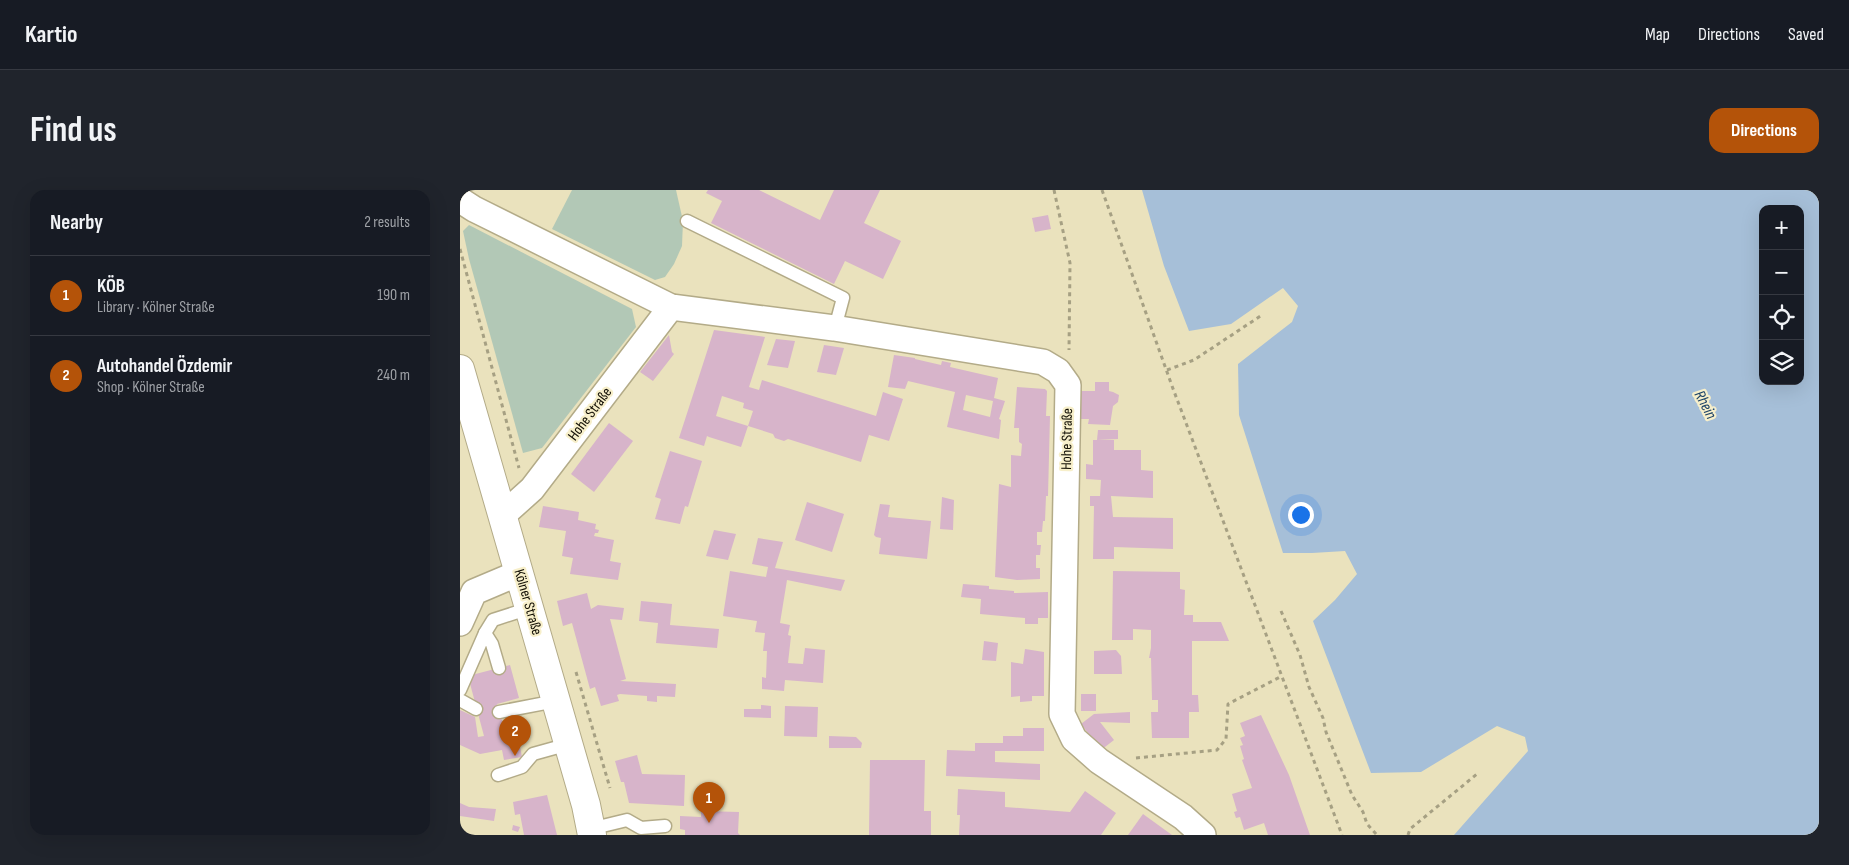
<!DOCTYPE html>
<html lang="en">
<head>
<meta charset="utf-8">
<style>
  body { margin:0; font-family:"Sofia Sans Condensed",sans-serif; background:#20242c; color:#f1f3f6 }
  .controls { position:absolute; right:15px; top:15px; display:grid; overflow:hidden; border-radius:10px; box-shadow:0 5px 20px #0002 }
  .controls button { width:45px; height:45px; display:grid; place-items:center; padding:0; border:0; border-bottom:1px solid #363941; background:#171b24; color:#f1f3f6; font:25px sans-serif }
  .you { position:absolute; left:840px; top:324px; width:18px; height:18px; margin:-12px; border:4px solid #fff; border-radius:50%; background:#1a73e8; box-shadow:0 0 0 8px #1a73e833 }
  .badge { display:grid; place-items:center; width:32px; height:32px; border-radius:50%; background:#b45309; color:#fff; font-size:16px; font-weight:700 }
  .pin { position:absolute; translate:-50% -41px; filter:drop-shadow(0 1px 2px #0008) }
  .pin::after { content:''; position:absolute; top:26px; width:18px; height:15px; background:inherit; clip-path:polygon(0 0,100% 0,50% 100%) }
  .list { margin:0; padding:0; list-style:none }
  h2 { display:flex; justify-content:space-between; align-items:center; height:65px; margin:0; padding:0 20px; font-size:21px }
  h2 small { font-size:16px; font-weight:400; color:#9ea1a6 }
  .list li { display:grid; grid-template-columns:32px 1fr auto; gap:15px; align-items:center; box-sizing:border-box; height:80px; padding:0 20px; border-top:1px solid #363941 }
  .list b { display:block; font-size:19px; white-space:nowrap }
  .list p { margin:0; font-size:16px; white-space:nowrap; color:#9ea1a6 }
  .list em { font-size:16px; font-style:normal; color:#9ea1a6 }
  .icon { flex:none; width:28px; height:28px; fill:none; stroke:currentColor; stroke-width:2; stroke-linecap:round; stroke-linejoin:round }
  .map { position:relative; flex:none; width:1359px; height:645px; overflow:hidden; border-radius:15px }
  header { display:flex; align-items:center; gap:30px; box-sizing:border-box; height:70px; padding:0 25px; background:#171b24; border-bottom:1px solid #363941 }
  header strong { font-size:24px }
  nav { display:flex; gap:28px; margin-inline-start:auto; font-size:18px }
  .intro { display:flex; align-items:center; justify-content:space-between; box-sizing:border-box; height:120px; padding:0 30px }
  h1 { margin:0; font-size:35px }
  .button { padding:12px 22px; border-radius:15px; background:#b45309; color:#fff; font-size:18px; font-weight:700 }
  main { display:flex; gap:30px; padding:0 30px }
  aside { flex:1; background:#171b24; border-radius:15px; box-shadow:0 5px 20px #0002 }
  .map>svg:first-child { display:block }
  .green { fill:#b2c8b6 }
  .water { fill:#a6bfd8; fill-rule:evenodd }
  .building { fill:#d7b4ca; fill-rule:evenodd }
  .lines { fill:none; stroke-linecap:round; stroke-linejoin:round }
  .lane-casing { stroke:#b3ab88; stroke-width:15 }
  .street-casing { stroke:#b3ab88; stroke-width:28 }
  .secondary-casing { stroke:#b3ab88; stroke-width:30 }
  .path { stroke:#a6a083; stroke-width:3; stroke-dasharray:4 4; stroke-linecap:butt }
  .lane { stroke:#fff; stroke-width:12 }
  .street { stroke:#fff; stroke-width:25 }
  .secondary { stroke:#fff; stroke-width:28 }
  .labels { text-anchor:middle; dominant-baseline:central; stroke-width:4.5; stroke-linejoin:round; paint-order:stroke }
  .street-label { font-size:15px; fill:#100d03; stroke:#f7efca }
  .water-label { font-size:16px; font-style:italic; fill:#1d4367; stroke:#f7efca }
</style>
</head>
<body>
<header>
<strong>Kartio</strong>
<nav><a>Map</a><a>Directions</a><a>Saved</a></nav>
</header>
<div class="intro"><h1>Find us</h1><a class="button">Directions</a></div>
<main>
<aside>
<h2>Nearby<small>2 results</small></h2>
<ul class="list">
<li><span class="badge">1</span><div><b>KÖB</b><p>Library · Kölner Straße</p></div><em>190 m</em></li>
<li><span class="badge">2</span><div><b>Autohandel Özdemir</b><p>Shop · Kölner Straße</p></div><em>240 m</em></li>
</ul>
</aside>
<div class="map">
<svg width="1359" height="645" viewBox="0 0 1359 645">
  <rect width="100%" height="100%" fill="#eae2bd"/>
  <g class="green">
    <polygon points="112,0 216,0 223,31 222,56 214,74 205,87 195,90 92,39"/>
    <polygon points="9,35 172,119 176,137 82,258 63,263 9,69 3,41"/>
  </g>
  <path class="water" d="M682 0H1359V645H994L1068 561 1065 547 1037 536 961 582 911 583 853 431 875 410 897 384 885 361 852 363H823L779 225 778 174 832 132 838 116 823 98 771 134 729 141 704 76ZM1303 19H1340V191H1303Z"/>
  <g class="building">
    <polygon points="248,0 299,0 360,30 374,0 420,0 404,33 441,51 423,89 385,71 374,94 251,33 262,11 246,3"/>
    <polygon points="588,25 591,39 575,42 572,28"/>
    <polygon points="254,140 305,147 289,197 299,200 302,190 416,226 423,202 443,209 429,251 409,245 401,272 328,249 324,251 315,248 313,244 288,236 293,221 283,218 284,213 262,206 256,226 288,236 281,257 249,247 247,246 244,256 219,248"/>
    <polygon points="209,145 212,162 214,164 193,191 180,182"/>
    <polygon points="316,149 335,151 328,178 307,175"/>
    <polygon points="364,155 384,158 376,185 357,182"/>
    <path d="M434 165 455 168V169L481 175 482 171 491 173 490 177 538 188 534 208 545 211 539 229 541 230 539 249 487 237 495 202 448 191 445 199 428 197ZM506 205 533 211 530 227 503 220Z"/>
    <polygon points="635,192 649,192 649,201 653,202 659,205 658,212 653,216 650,235 628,234 629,229 619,229 620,201 635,201"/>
    <polygon points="557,197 585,199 587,201 586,226 590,226 588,306 586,306 585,331 583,331 582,342 577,342 577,355 581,355 580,365 576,365 576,378 580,378 580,389 557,390 535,387 539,294 551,297 551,265 561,266 562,254 559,252 559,238 554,238"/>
    <polygon points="149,233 173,251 134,302 111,284"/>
    <polygon points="638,240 658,240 658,249 637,250"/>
    <polygon points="633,250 654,250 654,260 681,260 681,280 693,281 693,308 651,306 653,327 713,328 713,359 654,357 654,369 633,369 634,316 630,316 630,306 640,306 641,290 626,289 626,274 633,275"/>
    <polygon points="210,261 242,271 228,317 225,316 220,334 195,329 201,309 195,307"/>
    <polygon points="482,307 494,310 493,340 480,339"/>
    <polygon points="347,312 384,324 372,362 335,350"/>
    <polygon points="420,314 430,315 428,327 471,331 467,369 419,364 421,348 416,347 414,345"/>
    <polygon points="83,316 119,322 118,330 136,334 135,339 139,340 138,343 135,343 134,346 154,350 150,371 161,373 158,390 110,384 113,368 102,366 106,341 79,337"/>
    <polygon points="254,340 276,344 268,370 246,366"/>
    <polygon points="298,348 323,352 315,378 385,390 381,401 327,390 320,433 330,435 328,445 331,446 328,473 343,474 345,458 365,460 363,493 325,490 324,501 302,499 302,487 306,488 307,461 303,461 305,443 295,442 297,431 263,426 270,381 306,387 308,377 292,374"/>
    <polygon points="653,381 720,382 720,399 725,400 724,425 733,425 733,432 761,432 769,451 732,451 732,505 738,505 739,522 729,522 729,548 692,548 691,522 698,522 698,510 692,510 691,468 689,468 691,458 691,440 673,439 673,450 652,450"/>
    <polygon points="503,394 529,396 529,399 554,401 554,403 588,402 588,428 578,428 578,434 565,434 565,428 520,424 521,409 501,407"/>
    <polygon points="127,403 131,419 138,415 164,418 162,430 150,429 166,489 160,491 216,494 215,507 197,506 197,512 187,511 187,506 160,504 157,505 159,511 141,516 135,497 130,499 112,433 103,436 97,411"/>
    <polygon points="181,411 212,414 210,435 259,439 257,458 196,453 198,433 179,431"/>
    <polygon points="524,451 538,453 536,471 522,470"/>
    <polygon points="565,459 584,462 584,506 572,506 572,511 560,512 560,506 551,507 551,472 563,474"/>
    <polygon points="656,460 661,466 662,484 634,484 634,461"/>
    <polygon points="50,475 59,508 37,514 51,559 60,557 62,567 44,570 42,560 20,564 0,555 0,520 15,527 18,547 24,546 8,486"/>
    <rect x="621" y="504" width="15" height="17"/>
    <polygon points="301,515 311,516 311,528 284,527 284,519 301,519"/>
    <polygon points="325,516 358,517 357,547 324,546"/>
    <polygon points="670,522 670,533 640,532 654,550 641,560 621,534 634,524"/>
    <polygon points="801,525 829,585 850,645 808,645 804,633 784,640 780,627 776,628 774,622 777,621 772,604 792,598 782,570 784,569 780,556 783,555 780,548 785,546 780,533"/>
    <polygon points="563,538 584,538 584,561 535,561 535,572 580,574 580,590 486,586 487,560 515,561 515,553 543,553 543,546 563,546"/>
    <polygon points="369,546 396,547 402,553 401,558 369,558"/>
    <polygon points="177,565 182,584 225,585 224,616 169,613 164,592 161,592 155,571"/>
    <polygon points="410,570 465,570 464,621 471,621 471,645 409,645"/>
    <polygon points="498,599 545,602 545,617 610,622 625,601 656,623 641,645 499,645 500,625 497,625"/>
    <polygon points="87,605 97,645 64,645 60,624 55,625 53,612"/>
    <polygon points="0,613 9,617 36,619 34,631 0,626"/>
    <polygon points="241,621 279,622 278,643 280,645 225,645 225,640 220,639 220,626 241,627"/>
    <polygon points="683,624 712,645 668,645"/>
    <polygon points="53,635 60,637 58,642 52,640"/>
  </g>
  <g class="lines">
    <defs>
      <g id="lane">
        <polyline points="227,31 383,108 375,138"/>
        <polyline points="25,443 32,454 39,478"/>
        <polyline points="0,500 25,443 33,430 70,418"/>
        <polyline points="0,510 16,519"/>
        <polyline points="39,522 96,511"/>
        <polyline points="38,585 62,577 73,564 109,554"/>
        <polyline points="130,639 167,630 181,638 205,636"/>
      </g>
      <g id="street">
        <polyline points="0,10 14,19 211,117 374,138 583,172 598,181 608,195 602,524 614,549 639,571 723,627 743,645"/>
        <polyline points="43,325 72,299 211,117"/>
        <polyline points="0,433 14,402 59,383"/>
      </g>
      <polyline id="secondary" points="0,179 126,615 132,645"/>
    </defs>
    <use href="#lane" class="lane-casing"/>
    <use href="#street" class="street-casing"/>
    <use href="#secondary" class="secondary-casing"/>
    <g class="path">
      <polyline points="594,0 610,73 609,160"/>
      <polyline points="642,0 712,196 882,645"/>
      <polyline points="0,59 59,278"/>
      <polyline points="707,180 734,170 802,125"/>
      <polyline points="821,421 840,465 849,497 863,528 866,542 892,605 903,622 907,634 917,645"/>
      <polyline points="116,482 150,598"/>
      <polyline points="676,568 757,560 766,549 768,514 822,486"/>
      <polyline points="948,645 950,639 1017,584"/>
    </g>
    <use href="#lane" class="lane"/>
    <use href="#street" class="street"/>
    <use href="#secondary" class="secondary"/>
  </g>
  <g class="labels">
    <g class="street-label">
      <text transform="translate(130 224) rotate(-53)">Hohe Straße</text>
      <text transform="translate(607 249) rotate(-89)">Hohe Straße</text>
      <text transform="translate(68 412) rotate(74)">Kölner Straße</text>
    </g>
    <g class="water-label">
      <text transform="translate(1245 215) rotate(62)">Rhein</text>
    </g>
  </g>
</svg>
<div class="controls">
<button>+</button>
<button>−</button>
<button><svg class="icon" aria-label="locate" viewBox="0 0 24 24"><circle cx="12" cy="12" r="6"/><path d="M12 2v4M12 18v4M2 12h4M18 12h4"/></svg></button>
<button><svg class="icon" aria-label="layers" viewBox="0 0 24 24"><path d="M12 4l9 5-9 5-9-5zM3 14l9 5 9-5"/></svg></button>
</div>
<div class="you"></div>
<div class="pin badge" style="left:249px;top:633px">1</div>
<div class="pin badge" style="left:55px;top:566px">2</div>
</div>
</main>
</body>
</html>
